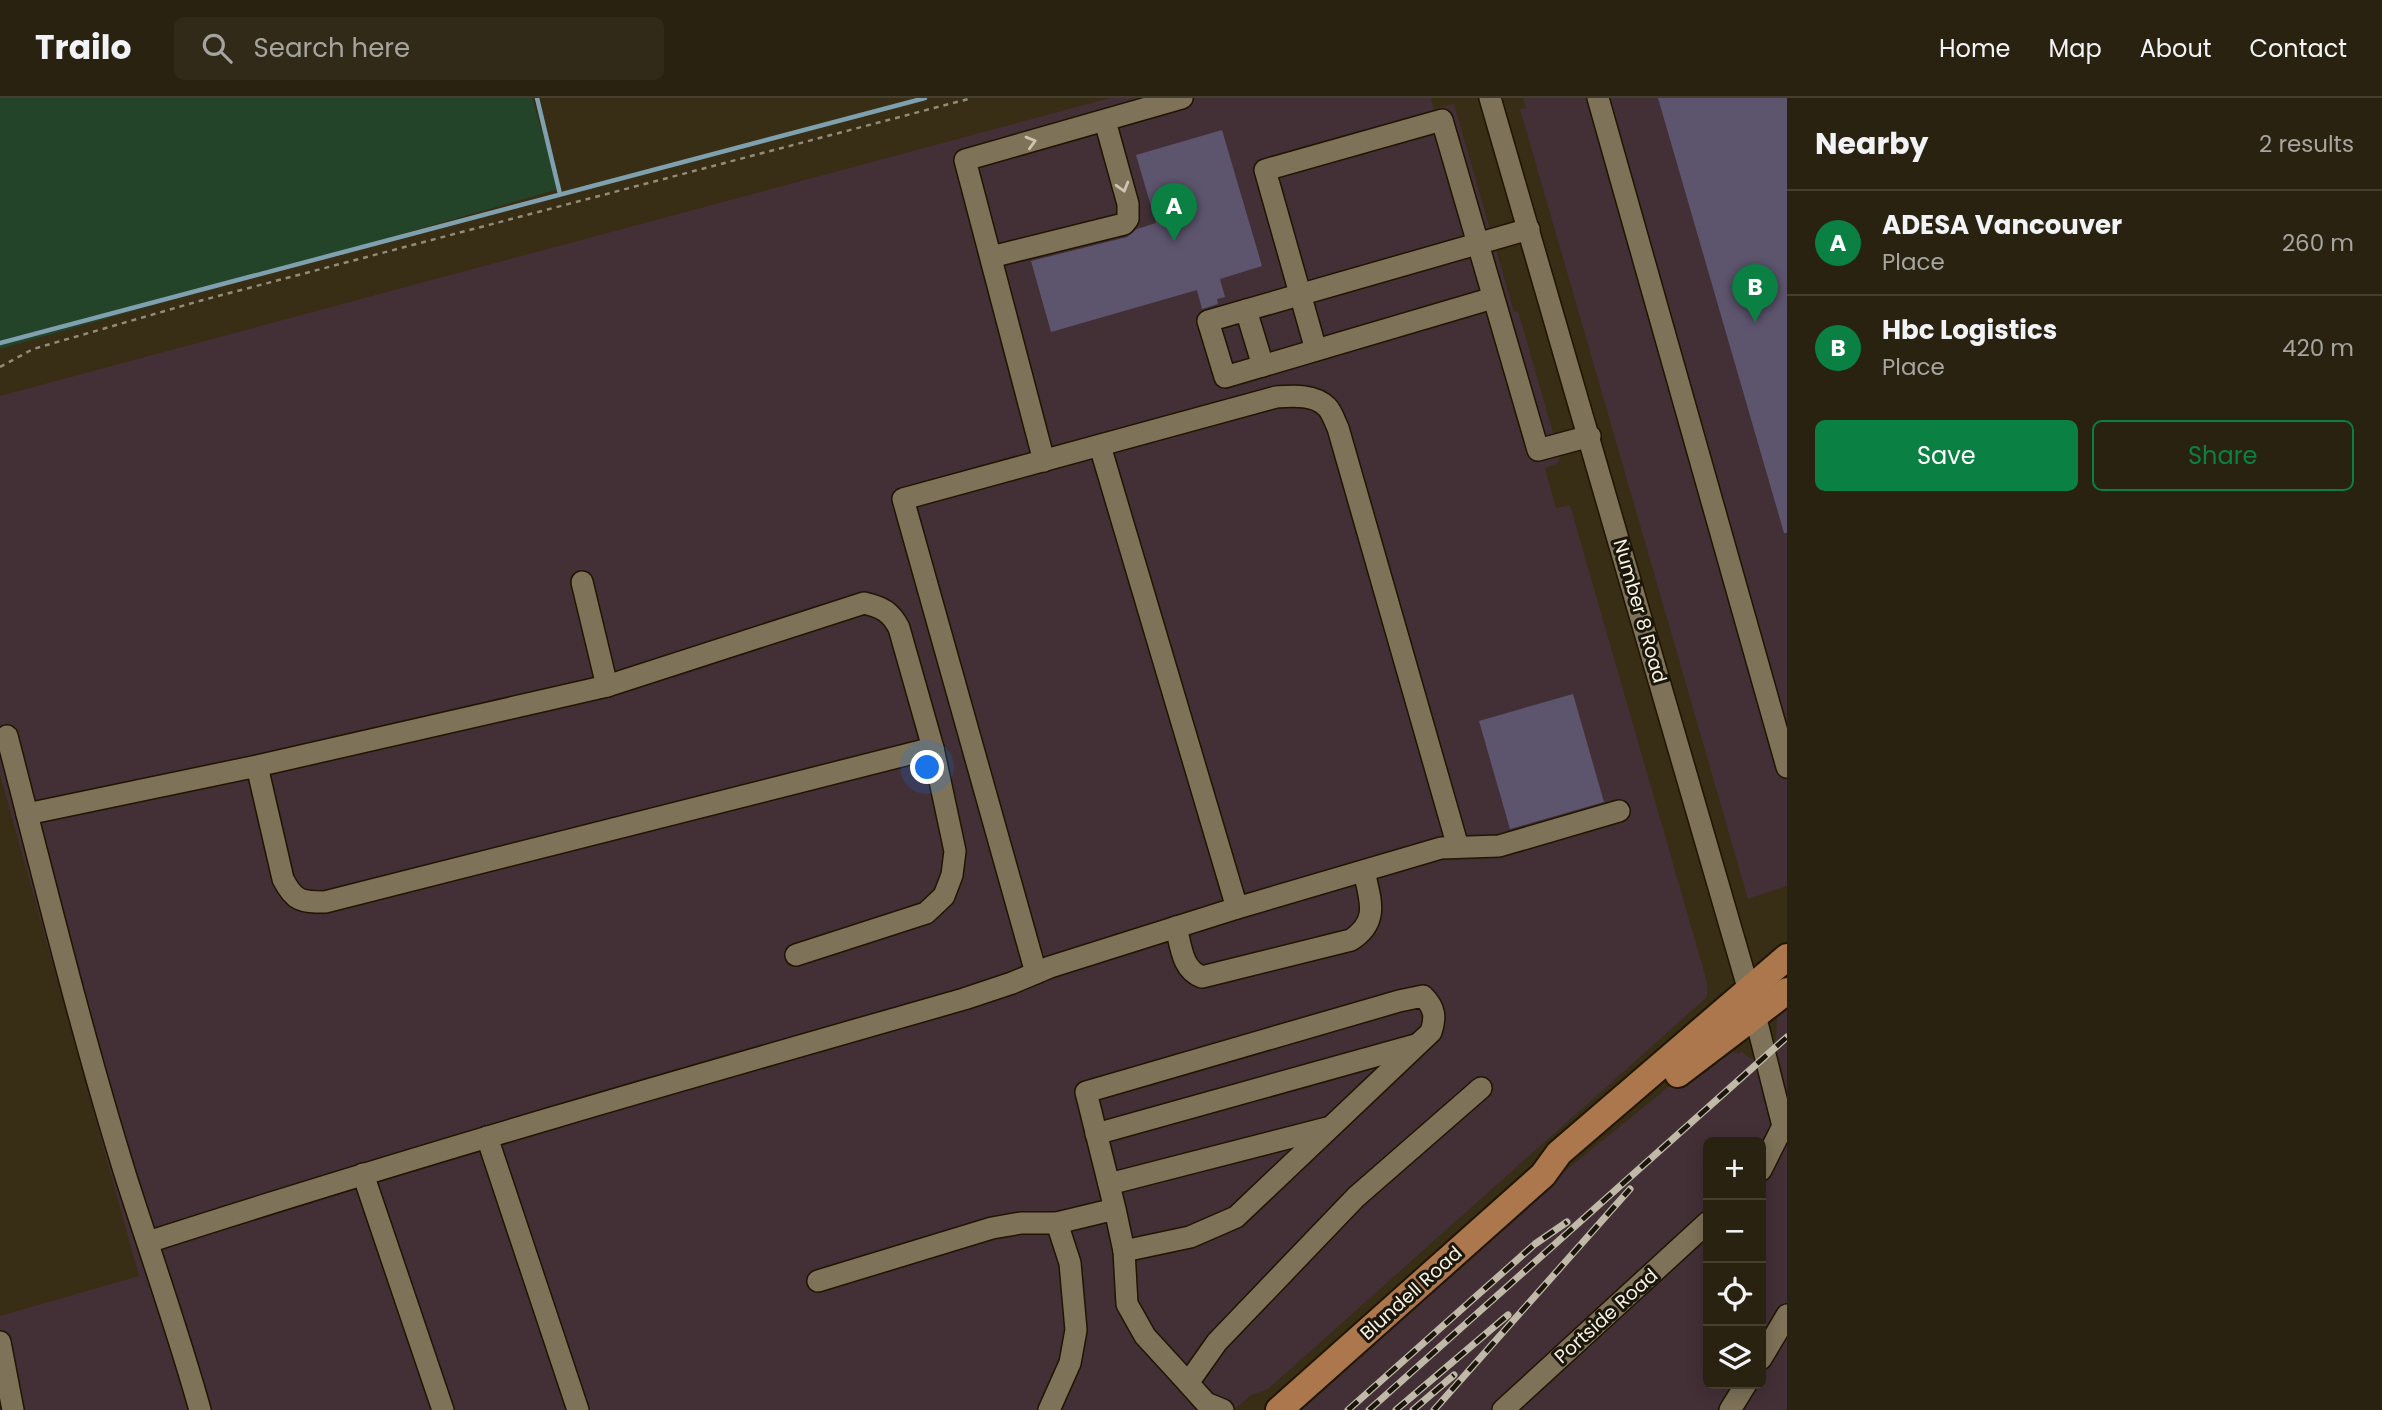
<!DOCTYPE html>
<html lang="en">
<head>
<meta charset="utf-8">
<style>
  body { margin:0; font-family:Poppins,sans-serif; background:#322a19; color:#f1f3f6 }
  .controls { position:absolute; right:21px; bottom:21px; display:grid; overflow:hidden; border-radius:10px; box-shadow:0 4px 18px #0003 }
  .controls button { width:63px; height:63px; display:grid; place-items:center; padding:0; border:0; border-bottom:2px solid #463f30; background:#2a2210; color:#f1f3f6; font:35px sans-serif }
  .you { position:absolute; left:928px; top:670px; width:24px; height:24px; margin:-18px; border:5px solid #fff; border-radius:50%; background:#1a73e8; box-shadow:0 0 0 10px #1a73e833 }
  .badge { display:grid; place-items:center; width:46px; height:46px; border-radius:50%; background:#0b8043; color:#fff; font-size:23px; font-weight:700 }
  .pin { position:absolute; translate:-50% -58px; filter:drop-shadow(0 2px 4px #0008) }
  .pin::after { content:''; position:absolute; top:37px; width:24px; height:21px; background:inherit; clip-path:polygon(0 0,100% 0,50% 100%) }
  .list { margin:0; padding:0; list-style:none }
  h2 { display:flex; justify-content:space-between; align-items:center; height:91px; margin:0; padding:0 28px; font-size:30px }
  h2 small { font-size:23px; font-weight:400; color:#a5a49f }
  .list li { display:grid; grid-template-columns:46px 1fr auto; gap:21px; align-items:center; box-sizing:border-box; height:105px; padding:0 28px; border-top:2px solid #463f30 }
  .list b { display:block; font-size:26px; white-space:nowrap }
  .list p { margin:0; font-size:23px; white-space:nowrap; color:#a5a49f }
  .list em { font-size:23px; font-style:normal; color:#a5a49f }
  .actions { display:flex; gap:14px; padding:21px 28px }
  .actions a { flex:1; padding:16px 0; border:2px solid #0b8043; border-radius:10px; text-align:center; font-size:24px; color:#0b8043 }
  .actions .main { background:#0b8043; color:#fff }
  .icon { flex:none; width:38px; height:38px; fill:none; stroke:currentColor; stroke-width:2; stroke-linecap:round; stroke-linejoin:round }
  .map { position:relative; flex:none; width:1787px; height:1312px; overflow:hidden }
  header { display:flex; align-items:center; gap:42px; box-sizing:border-box; height:98px; padding:0 35px; background:#2a2210; border-bottom:2px solid #463f30 }
  header strong { font-size:33px }
  nav { display:flex; gap:38px; margin-inline-start:auto; font-size:24px }
  .search { width:490px; height:63px; background:#322a19; display:flex; align-items:center; gap:18px; box-sizing:border-box; padding:0 24px; border-radius:10px; color:#a5a49f; font-size:26px }
  main { display:flex }
  aside { flex:1; background:#2a2210 }
  .map>svg:first-child { display:block }
  .industrial { fill:#433037; fill-rule:evenodd }
  .green { fill:#24442a }
  .lines { fill:none; stroke-linecap:round; stroke-linejoin:round }
  .stream { stroke:#7fa0ae; stroke-width:4.5 }
  .building { fill:#5d546d }
  .minor-casing { stroke:#1f1500; stroke-width:24 }
  .major-casing { stroke:#1f1500; stroke-width:30 }
  .path { stroke:#948b77; stroke-width:2.5; stroke-dasharray:5 5; stroke-linecap:butt }
  .minor { stroke:#7e7258; stroke-width:21 }
  .major { stroke:#ac774d; stroke-width:26 }
  .rail-casing { stroke:#c0b9a7; stroke-width:7 }
  .rail { stroke:#1b160c; stroke-width:4.5; stroke-dasharray:13; stroke-linecap:butt }
  .oneway { stroke:#cdc5b2 }
  .labels { text-anchor:middle; dominant-baseline:central; stroke-width:6; stroke-linejoin:round; paint-order:stroke }
  .street-label { font-size:19px; fill:#f7f1e2; stroke:#1b160c }
</style>
</head>
<body>
<header>
<strong>Trailo</strong>
<div class="search"><svg class="icon" aria-label="search" viewBox="0 0 24 24"><circle cx="10" cy="10" r="6"/><path d="M15 15l6 6"/></svg>Search here</div>
<nav><a>Home</a><a>Map</a><a>About</a><a>Contact</a></nav>
</header>
<main>
<div class="map">
<svg width="1787" height="1312" viewBox="0 0 1787 1312">
  <rect width="100%" height="100%" fill="#382d15"/>
  <g class="industrial">
    <polygon points="1110,0 1431,0 1434,11 1454,6 1514,214 1518,213 1560,359 1558,365 1545,370 1556,410 1570,407 1707,884 1707,899 1268,1291 1251,1297 1234,1312 0,1312 0,1218 139,1178 0,676 0,298"/>
    <polygon points="1523,0 1787,0 1787,788 1748,801 1520,11 1526,10"/>
    <path d="M1787 906V1312H1292L1518 1111 1709 956 1731 949V953L1739 956 1741 953 1751 961 1776 942 1777 920ZM1708 1044H1761V1286H1708Z"/>
  </g>
  <polygon class="green" points="0,0 532,0 559,91 0,251"/>
  <g class="lines">
    <g class="stream">
      <polyline points="537,0 560,96"/>
      <polyline points="0,245 925,0"/>
    </g>
  </g>
  <g class="building">
    <polygon points="1658,0 1787,0 1787,435 1784,435"/>
    <polygon points="1222,32 1262,168 1220,181 1225,199 1217,201 1218,206 1202,211 1197,192 1051,234 1031,163 1127,139 1137,131 1156,125 1136,57"/>
    <polygon points="1573,596 1604,704 1510,731 1479,623"/>
  </g>
  <g class="lines">
    <defs>
      <g id="minor">
        <polyline points="1490,0 1749,893 1783,1028 1787,1032"/>
        <polyline points="1598,0 1787,669"/>
        <polyline points="991,159 1124,126 1128,121 1128,106 1105,23"/>
        <polyline points="1493,200 1225,279 1208,223 1529,131"/>
        <polyline points="1246,212 1263,268"/>
        <polyline points="1316,252 1265,72 1442,22 1538,352 1590,338"/>
        <polyline points="1100,348 1237,810"/>
        <polyline points="1044,363 965,62 1182,0"/>
        <polyline points="582,484 607,588"/>
        <path d="M7 638C45 785 81 934 126 1079 151 1157 178 1233 200 1312"/>
        <path d="M27 716 257 668 607 588 864 505C882 509 891 514 899 530L933 650 325 804C301 804 294 803 283 781L257 668"/>
        <path d="M1176 829C1181 848 1182 872 1202 879L1351 842C1380 823 1370 802 1364 773"/>
        <polyline points="796,857 926,815 944,798 952,777 955,753 933,650"/>
        <path d="M1036 875 903 401 1276 299C1293 298 1314 296 1327 309 1332 314 1335 324 1338 330L1458 749"/>
        <polyline points="1096,1036 1415,947"/>
        <polyline points="487,1039 578,1312"/>
        <polyline points="1761,1072 1783,1028"/>
        <polyline points="363,1076 443,1312"/>
        <polyline points="1109,1086 1327,1030"/>
        <path d="M148 1144C418 1057 691 979 964 901L1012 885 1050 869 1237 810 1441 750 1499 748 1619 713"/>
        <polyline points="1124,1153 1127,1206 1145,1238 1188,1285"/>
        <path d="M818 1183 992 1130 1021 1125H1057L1115 1111 1086 994 1399 903 1423 898C1435 910 1436 919 1431 934L1236 1119 1190 1139 1124 1153 1115 1111"/>
        <polyline points="0,1244 13,1312"/>
        <polyline points="1761,1261 1787,1217"/>
        <polyline points="1049,1312 1070,1265 1076,1232 1070,1165 1057,1125"/>
        <polyline points="1223,1312 1206,1305 1188,1285 1217,1244 1356,1099 1481,990"/>
        <polyline points="1503,1312 1708,1124"/>
        <polyline points="1730,1312 1746,1286"/>
      </g>
      <g id="major">
        <polyline points="1678,976 1787,893"/>
        <polyline points="1279,1312 1543,1077 1559,1055 1787,859"/>
      </g>
    </defs>
    <use href="#minor" class="minor-casing"/>
    <use href="#major" class="major-casing"/>
    <polyline class="path" points="0,269 33,251 203,202 972,0"/>
    <use href="#minor" class="minor"/>
    <use href="#major" class="major"/>
    <defs>
      <g id="rail">
        <polyline points="1348,1312 1535,1146 1567,1124"/>
        <polyline points="1369,1312 1787,939"/>
        <polyline points="1396,1312 1508,1217"/>
        <polyline points="1413,1312 1454,1277"/>
        <polyline points="1434,1312 1630,1091"/>
      </g>
    </defs>
    <use href="#rail" class="rail-casing"/>
    <use href="#rail" class="rail"/>
  </g>
  <defs><path id="oneway-chevron" d="M-2-3.5L2.5 0L-2 3.5" fill="none" stroke-width="1.6" stroke-linecap="round" stroke-linejoin="round" transform="scale(1.75)"/></defs>
  <g class="oneway">
    <use href="#oneway-chevron" transform="translate(1031 44) rotate(-16)"/>
    <use href="#oneway-chevron" transform="translate(1123 89) rotate(74)"/>
  </g>
  <g class="labels">
    <g class="street-label">
      <text transform="translate(1640 513) rotate(74)">Number 8 Road</text>
      <text transform="translate(1411 1195) rotate(-42)">Blundell Road</text>
      <text transform="translate(1606 1218) rotate(-42)">Portside Road</text>
    </g>
  </g>
</svg>
<div class="controls">
<button>+</button>
<button>−</button>
<button><svg class="icon" aria-label="locate" viewBox="0 0 24 24"><circle cx="12" cy="12" r="6"/><path d="M12 2v4M12 18v4M2 12h4M18 12h4"/></svg></button>
<button><svg class="icon" aria-label="layers" viewBox="0 0 24 24"><path d="M12 4l9 5-9 5-9-5zM3 14l9 5 9-5"/></svg></button>
</div>
<div class="you"></div>
<div class="pin badge" style="left:1174px;top:143px">A</div>
<div class="pin badge" style="left:1755px;top:224px">B</div>
</div>
<aside>
<h2>Nearby<small>2 results</small></h2>
<ul class="list">
<li><span class="badge">A</span><div><b>ADESA Vancouver</b><p>Place</p></div><em>260 m</em></li>
<li><span class="badge">B</span><div><b>Hbc Logistics</b><p>Place</p></div><em>420 m</em></li>
</ul>
<div class="actions"><a class="main">Save</a><a>Share</a></div>
</aside>
</main>
</body>
</html>
